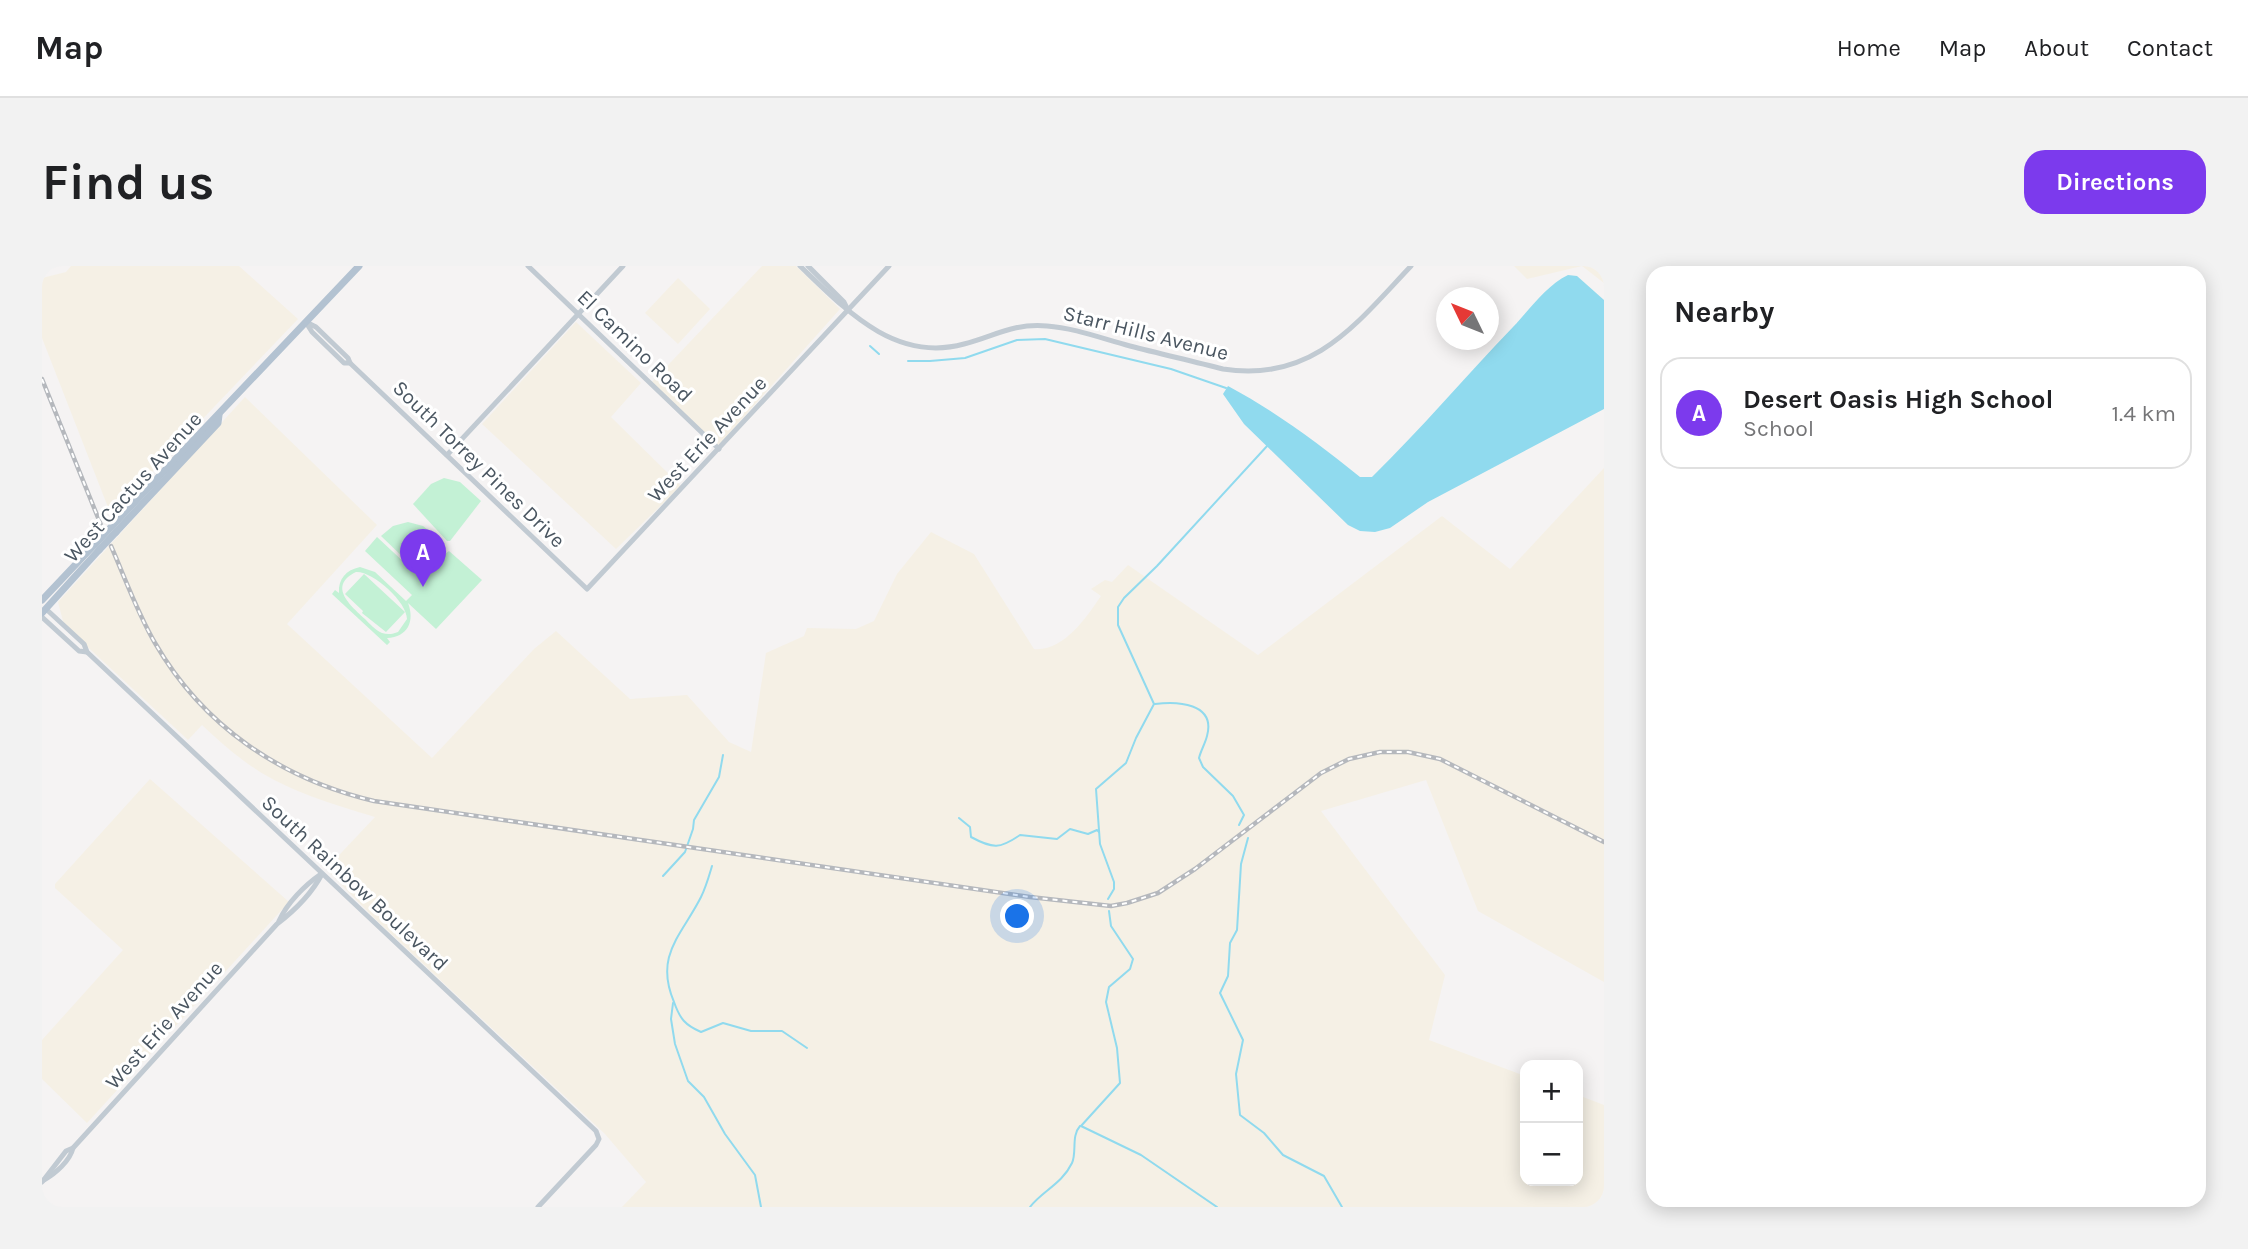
<!DOCTYPE html>
<html lang="en">
<head>
<meta charset="utf-8">
<style>
  body { margin:0; font-family:Karla,sans-serif; background:#f2f2f2; color:#202124 }
  .controls { position:absolute; right:21px; bottom:21px; display:grid; overflow:hidden; border-radius:14px; box-shadow:0 4px 18px #0003 }
  .controls button { width:63px; height:63px; display:grid; place-items:center; padding:0; border:0; border-bottom:2px solid #e0e0e0; background:#fff; color:#202124; font:35px sans-serif }
  .compass { position:absolute; left:1394px; top:21px; width:63px; height:63px; border-radius:50%; background:#fff; box-shadow:0 4px 18px #0003; rotate:313deg }
  .you { position:absolute; left:976px; top:651px; width:24px; height:24px; margin:-18px; border:5px solid #fff; border-radius:50%; background:#1a73e8; box-shadow:0 0 0 10px #1a73e833 }
  .badge { display:grid; place-items:center; width:46px; height:46px; border-radius:50%; background:#7c3aed; color:#fff; font-size:23px; font-weight:700 }
  .pin { position:absolute; translate:-50% -58px; filter:drop-shadow(0 2px 4px #0008) }
  .pin::after { content:''; position:absolute; top:37px; width:24px; height:21px; background:inherit; clip-path:polygon(0 0,100% 0,50% 100%) }
  .list { margin:0; padding:0; list-style:none }
  h2 { display:flex; justify-content:space-between; align-items:center; height:91px; margin:0; padding:0 28px; font-size:30px }
  h2 small { font-size:23px; font-weight:400; color:#757577 }
  .list li { display:grid; grid-template-columns:46px 1fr auto; gap:21px; align-items:center; box-sizing:border-box; height:112px; margin:0 14px 14px; padding:0 14px; border:2px solid #e0e0e0; border-radius:21px }
  .list b { display:block; font-size:26px; white-space:nowrap }
  .list p { margin:0; font-size:23px; white-space:nowrap; color:#757577 }
  .list em { font-size:23px; font-style:normal; color:#757577 }
  .map { position:relative; flex:none; width:1562px; height:941px; overflow:hidden; border-radius:21px }
  header { display:flex; align-items:center; gap:42px; box-sizing:border-box; height:98px; padding:0 35px; background:#fff; border-bottom:2px solid #e0e0e0 }
  header strong { font-size:33px }
  nav { display:flex; gap:38px; margin-inline-start:auto; font-size:24px }
  .intro { display:flex; align-items:center; justify-content:space-between; box-sizing:border-box; height:168px; padding:0 42px }
  h1 { margin:0; font-size:49px }
  .button { padding:18px 32px; border-radius:21px; background:#7c3aed; color:#fff; font-size:24px; font-weight:700 }
  main { display:flex; gap:42px; padding:0 42px }
  aside { flex:1; background:#fff; border-radius:21px; box-shadow:0 4px 18px #0003 }
  .map>svg:first-child { display:block }
  .green { fill:#c3f1d5; fill-rule:evenodd }
  .sand { fill:#f5f0e5 }
  .water { fill:#90daee }
  .lines { fill:none; stroke-linecap:round; stroke-linejoin:round }
  .stream { stroke:#90daee; stroke-width:2 }
  .tertiary { stroke:#c1cad2; stroke-width:5 }
  .primary { stroke:#b3c2d1; stroke-width:7 }
  .rail-casing { stroke:#b5b8bd; stroke-width:4.5 }
  .rail { stroke:#fff; stroke-width:2; stroke-dasharray:5; stroke-linecap:butt }
  .primary-bridge { stroke:#b3c2d1; stroke-width:7 }
  .labels { text-anchor:middle; dominant-baseline:central; stroke-width:6; stroke-linejoin:round; paint-order:stroke }
  .street-label { font-size:21px; fill:#4a5661; stroke:#fff }
</style>
</head>
<body>
<header>
<strong>Map</strong>
<nav><a>Home</a><a>Map</a><a>About</a><a>Contact</a></nav>
</header>
<div class="intro"><h1>Find us</h1><a class="button">Directions</a></div>
<main>
<div class="map">
<svg width="1562" height="941" viewBox="0 0 1562 941">
  <rect width="100%" height="100%" fill="#f5f3f3"/>
  <g class="green">
    <polygon points="402,212 418,216 439,235 408,275 405,275 371,238 389,218"/>
    <polygon points="366,256 381,260 391,268 367,294 364,294 339,270 351,260"/>
    <path d="M335 271 365 299 368 298 390 276 403 288 407 285 440 314 394 363 366 337C373 355 366 371 345 372L348 376 345 379 290 328 293 324 297 327C296 313 304 304 318 301L333 306 364 335 370 329 323 285ZM314 306C331 305 365 336 365 353L356 366C351 368 346 369 340 367 333 364 328 358 323 353 309 340 285 320 314 306Z"/>
    <polygon points="322,308 363,346 344,366 320,347 321,345 303,328"/>
  </g>
  <g class="sand">
    <polygon points="29,0 197,0 256,53 69,249 0,72 0,12 24,6"/>
    <polygon points="720,0 754,0 798,43 676,180 610,116"/>
    <polygon points="1472,0 1562,0 1562,17 1540,0 1485,13"/>
    <polygon points="636,12 668,43 636,78 603,47"/>
    <polygon points="534,56 599,117 569,151 639,220 574,283 440,158"/>
    <path d="M203 131 335 259 245 358 390 492 492 383 514 365 588 433 645 429 687 476 709 486 724 387 762 370 765 362 814 363 832 355 855 308 889 266 932 288 992 383C1021 386 1044 352 1059 330L1049 323 1063 314 1070 316 1086 299 1216 389 1400 250 1468 303 1562 202V716L1436 645 1384 514 1279 545 1403 709 1387 774 1483 810V915H1536V829L1562 839V941H580L604 916 563 868 332 652 284 603 333 551C287 537 241 524 202 495 187 484 173 471 160 459L146 474 22 359 16 336Z"/>
    <polygon points="108,513 247,636 45,857 0,813 0,774 81,684 13,622 13,618"/>
  </g>
  <path class="water" d="M1526 9 1535 10 1562 34V143L1386 236 1348 262 1333 266 1318 265 1306 259 1202 158 1181 128 1186 120C1233 145 1276 177 1318 211H1330C1379 163 1423 111 1471 61 1487 44 1505 19 1526 9Z"/>
  <g class="lines">
    <g class="stream">
      <polyline points="828,80 837,88"/>
      <polyline points="866,95 888,95 923,92 975,74 1003,73 1129,103 1184,122"/>
      <path d="M1113 438C1135 435 1174 437 1165 470 1163 478 1159 484 1157 492L1161 501 1191 530 1202 549 1197 559"/>
      <path d="M917 552 928 561 929 571C951 583 958 583 978 569L1015 573 1028 563 1046 568 1055 564 1057 566"/>
      <polyline points="1206,572 1199,598 1195,664 1188,677 1186,710 1178,727 1201,774 1194,808 1198,849 1222,867 1241,889 1282,910 1300,941"/>
      <path d="M670 600C667 610 664 621 659 631 640 669 612 689 632 736 638 753 643 759 659 766L681 757 709 765H740L765 782"/>
      <polyline points="621,610 643,586 651,563 652,554 677,511 681,489"/>
      <polyline points="1066,633 1072,623 1072,616 1058,578 1054,523 1084,497 1094,472 1112,438 1076,359 1076,341 1082,332 1115,300 1226,179"/>
      <polyline points="1067,645 1069,660 1091,693 1088,703 1067,721 1064,736 1075,782 1078,817 1039,860 1099,889 1175,941"/>
      <polyline points="631,737 629,753 633,778 646,815 662,831 683,868 713,909 719,941"/>
      <path d="M988 941C1000 925 1020 918 1030 897 1035 886 1029 870 1038 860"/>
    </g>
    <g class="tertiary">
      <polyline points="486,0 677,183"/>
      <path d="M758 0C804 44 853 97 922 78 953 70 971 57 1005 60 1033 62 1061 73 1088 80 1119 88 1150 95 1181 103 1271 117 1314 58 1369 0"/>
      <polyline points="766,0 802,36 806,44"/>
      <polyline points="264,56 274,61 306,92 308,97 545,323 847,0"/>
      <polyline points="265,58 270,66 302,97 308,97"/>
      <polyline points="405,189 581,0"/>
      <polyline points="4,343 42,378 45,386 554,865 557,873 554,879 496,941"/>
      <polyline points="0,351 37,385 45,386"/>
      <path d="M237 655C245 637 263 619 279 608"/>
      <path d="M2 914C13 908 28 895 31 882"/>
      <path d="M0 916 24 885 31 882 235 658C252 645 270 627 280 608"/>
    </g>
    <g class="primary">
      <polyline points="71,259 317,0"/>
      <polyline points="74,266 176,157 177,149"/>
      <polyline points="0,334 54,277"/>
      <polyline points="0,347 57,284"/>
    </g>
    <defs>
      <g id="rail">
        <polyline points="0,113 61,264"/>
        <path d="M69 280C83 312 95 346 113 377 161 460 239 513 332 535L988 631 1069 640 1085 637 1116 627 1153 603 1279 507 1307 493 1338 486H1366L1398 493 1562 576"/>
      </g>
    </defs>
    <use href="#rail" class="rail-casing"/>
    <use href="#rail" class="rail"/>
    <g class="primary-bridge">
      <polyline points="54,277 71,259"/>
      <polyline points="57,284 74,266"/>
    </g>
  </g>
  <g class="labels">
    <g class="street-label">
      <text transform="translate(1104 67) rotate(14)">Starr Hills Avenue</text>
      <text transform="translate(593 80) rotate(44)">El Camino Road</text>
      <text transform="translate(665 173) rotate(-47)">West Erie Avenue</text>
      <text transform="translate(437 198) rotate(44)">South Torrey Pines Drive</text>
      <text transform="translate(91 221) rotate(-48)">West Cactus Avenue</text>
      <text transform="translate(313 617) rotate(43)">South Rainbow Boulevard</text>
      <text transform="translate(122 759) rotate(-48)">West Erie Avenue</text>
    </g>
  </g>
</svg>
<div class="controls">
<button>+</button>
<button>−</button>
</div>
<svg class="compass" viewBox="-18 -18 36 36"><path d="M0-13l5 13h-10z" fill="#e53935"/><path d="M0 13l5-13h-10z" fill="#757577"/></svg>
<div class="you"></div>
<div class="pin badge" style="left:381px;top:321px">A</div>
</div>
<aside>
<h2>Nearby<small></small></h2>
<ul class="list">
<li><span class="badge">A</span><div><b>Desert Oasis High School</b><p>School</p></div><em>1.4 km</em></li>
</ul>
</aside>
</main>
</body>
</html>
